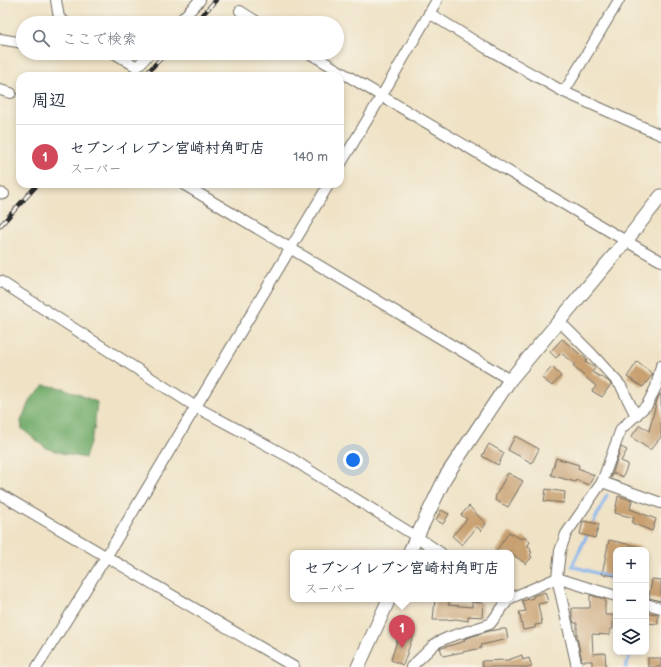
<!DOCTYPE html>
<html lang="ja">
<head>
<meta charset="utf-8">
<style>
  body { margin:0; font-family:"Balsamiq Sans","Klee One",sans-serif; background:#f2f2f3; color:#1f2937 }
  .controls { position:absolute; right:12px; bottom:12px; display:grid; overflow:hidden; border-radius:8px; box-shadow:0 2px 6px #0003 }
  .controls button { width:36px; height:36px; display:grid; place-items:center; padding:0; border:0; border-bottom:1px solid #e0e1e3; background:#fff; color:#1f2937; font:20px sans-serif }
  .you { position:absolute; left:353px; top:460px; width:14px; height:14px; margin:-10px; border:3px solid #fff; border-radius:50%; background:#1a73e8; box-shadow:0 0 0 6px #1a73e833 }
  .badge { display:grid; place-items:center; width:26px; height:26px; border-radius:50%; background:#d1495b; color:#fff; font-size:13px; font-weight:700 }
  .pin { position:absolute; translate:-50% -33px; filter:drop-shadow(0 1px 2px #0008) }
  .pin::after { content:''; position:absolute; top:21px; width:14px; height:12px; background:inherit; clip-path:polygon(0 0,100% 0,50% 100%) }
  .popup { position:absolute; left:290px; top:550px; width:224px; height:52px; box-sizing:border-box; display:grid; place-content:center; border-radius:8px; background:#fff; filter:drop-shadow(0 1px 3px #0005); font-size:13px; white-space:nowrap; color:#747a83 }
  .popup b { font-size:15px; color:#1f2937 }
  .popup::after { content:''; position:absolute; left:50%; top:100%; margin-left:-8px; border:8px solid transparent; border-top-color:#fff }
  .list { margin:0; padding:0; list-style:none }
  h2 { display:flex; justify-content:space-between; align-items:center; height:52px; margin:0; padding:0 16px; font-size:17px }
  h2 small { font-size:13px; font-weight:400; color:#747a83 }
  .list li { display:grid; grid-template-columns:26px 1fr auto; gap:12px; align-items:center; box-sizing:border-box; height:64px; padding:0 16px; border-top:1px solid #e0e1e3 }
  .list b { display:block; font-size:15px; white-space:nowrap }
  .list p { margin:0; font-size:13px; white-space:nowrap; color:#747a83 }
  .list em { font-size:13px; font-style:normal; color:#747a83 }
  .icon { flex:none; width:22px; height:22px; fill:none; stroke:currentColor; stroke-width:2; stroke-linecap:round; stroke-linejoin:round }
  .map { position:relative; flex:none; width:661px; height:667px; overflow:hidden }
  .search { position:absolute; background:#fff; box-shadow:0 2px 6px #0003; left:16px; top:16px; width:328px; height:44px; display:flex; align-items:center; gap:10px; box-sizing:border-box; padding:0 14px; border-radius:22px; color:#747a83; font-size:15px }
  .panel { position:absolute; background:#fff; box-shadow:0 2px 6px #0003; left:16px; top:72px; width:328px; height:116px; border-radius:12px }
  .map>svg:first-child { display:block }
  .forest { fill:#72ac6a; stroke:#4e6c4a }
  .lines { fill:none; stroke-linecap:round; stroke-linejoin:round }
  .stream { stroke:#82b3ee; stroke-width:3 }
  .building { fill:#c8a071 }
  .minor-casing { stroke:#706b61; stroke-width:12 }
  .tertiary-casing { stroke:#706b61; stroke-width:15 }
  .minor { stroke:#fff; stroke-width:10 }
  .tertiary { stroke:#fff; stroke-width:13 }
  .rail-casing { stroke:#2b2b2b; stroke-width:4.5 }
  .rail { stroke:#f7f3e8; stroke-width:3; stroke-dasharray:9; stroke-linecap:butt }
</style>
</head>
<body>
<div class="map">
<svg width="661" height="667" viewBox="0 0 661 667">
  <rect width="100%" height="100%" fill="#f7f3e8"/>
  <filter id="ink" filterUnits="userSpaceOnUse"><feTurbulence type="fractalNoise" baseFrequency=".025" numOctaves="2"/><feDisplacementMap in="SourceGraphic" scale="8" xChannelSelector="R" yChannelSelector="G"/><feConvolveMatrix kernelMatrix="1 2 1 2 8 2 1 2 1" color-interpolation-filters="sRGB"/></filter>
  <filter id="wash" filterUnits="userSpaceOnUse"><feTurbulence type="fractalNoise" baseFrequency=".012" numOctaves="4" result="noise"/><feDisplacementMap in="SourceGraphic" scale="16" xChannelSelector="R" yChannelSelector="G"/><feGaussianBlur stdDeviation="0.9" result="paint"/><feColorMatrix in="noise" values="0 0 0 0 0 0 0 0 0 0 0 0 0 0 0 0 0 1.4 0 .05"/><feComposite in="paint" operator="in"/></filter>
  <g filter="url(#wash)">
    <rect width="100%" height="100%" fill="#efe2c5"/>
    <polygon class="forest" points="44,385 63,388 97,402 94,430 85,458 65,454 46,448 22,429 21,421 30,399"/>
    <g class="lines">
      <g class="stream">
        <polyline points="592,526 607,495"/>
        <polyline points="588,533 572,566 616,579"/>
        <polyline points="626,667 631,652"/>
      </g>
    </g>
    <g id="blocks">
      <g class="building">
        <polygon points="562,339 587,360 585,362 595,368 592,372 608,381 611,384 602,397 592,391 596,386 577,370 573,366 575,365 561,353 556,358 550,352"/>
        <polygon points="637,362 653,374 643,387 627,377"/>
        <polygon points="552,367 561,376 552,386 542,378"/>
        <polygon points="660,394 661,394 661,437 651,449 649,449 631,437 640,425 649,431 657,400"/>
        <polygon points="515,436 539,449 532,463 508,450"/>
        <polygon points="489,444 504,453 498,465 482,456"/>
        <polygon points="621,447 627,450 621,461 628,464 623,477 614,473 611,478"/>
        <polygon points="556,458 579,465 578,468 594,475 589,485 576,480 575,482 551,475"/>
        <polygon points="508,473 523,481 508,507 495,500 496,495"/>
        <polygon points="546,489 565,492 564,503 544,501"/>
        <polygon points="618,496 632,500 630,509 656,519 652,531 632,523 634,518 615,513"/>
        <polygon points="469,506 486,524 481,531 477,527 462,545 452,536 467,519 461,515"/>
        <polygon points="441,510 449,514 443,524 436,520"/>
        <polygon points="583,521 599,524 595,538 580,534"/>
        <polygon points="509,532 521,539 523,537 530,541 528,546 531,548 530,551 532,552 530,555 532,557 526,564 511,553 495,553"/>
        <polygon points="609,540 641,547 640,550 616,550 616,576 602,574"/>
        <polygon points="652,579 661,580 661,601 649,598"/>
        <polygon points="545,592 548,602 538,604 542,624 535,625 535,628 523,630 519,612 526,611 522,601 533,598 533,596"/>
        <polygon points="590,595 605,599 605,615 613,615 613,629 610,629 610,635 592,634 593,654 605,653 606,667 592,667 592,661 582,661 577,637 577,623 574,623 572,616 572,608 590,608"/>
        <polygon points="435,599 451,599 448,605 472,607 472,602 483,603 482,617 468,616 468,621 456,619 446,620 433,620"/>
        <polygon points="646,613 658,614 658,624 646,623"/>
        <polygon points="502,629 506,629 508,639 481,645 482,648 443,656 440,648 442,648 465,641 464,639 489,631"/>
        <polygon points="400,631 413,636 403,665 391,660"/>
        <polygon points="522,655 523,660 529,658 532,667 482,667 482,661 508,660"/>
        <rect x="648" y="658" width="13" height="9"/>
      </g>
    </g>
  </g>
  <g filter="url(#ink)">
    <use href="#blocks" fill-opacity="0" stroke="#706b61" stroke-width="1"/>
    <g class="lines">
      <defs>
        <g id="minor">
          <polyline points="56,0 59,18 66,23"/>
          <polyline points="240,11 259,23"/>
          <polyline points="429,13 486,48 564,92 661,135"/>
          <polyline points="178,23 200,0"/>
          <polyline points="0,39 23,43"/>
          <polyline points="114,53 137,67 150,53"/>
          <polyline points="309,53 626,241 661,261"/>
          <polyline points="0,90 11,93"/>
          <polyline points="564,92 619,0"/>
          <polyline points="340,165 381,97 437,0"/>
          <polyline points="183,184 510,380"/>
          <polyline points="0,193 4,194"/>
          <polyline points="0,281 196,407 291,458 309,470 417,537 441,553"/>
          <polyline points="559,321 592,354 621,386 636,416"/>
          <polyline points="602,482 661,503"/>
          <polyline points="0,494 294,667"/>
          <polyline points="511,598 557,578 589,588 616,596"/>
          <polyline points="646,604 661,608"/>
          <polyline points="37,667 106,557 329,184"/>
          <polyline points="411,667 436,643 449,637 490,624 509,599"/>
          <polyline points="577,667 557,578 560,551 566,534 602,482 621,429 647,405 656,387 661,366"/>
        </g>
        <g id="tertiary">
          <polyline points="409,553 446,476 510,380 626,241 661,196"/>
          <polyline points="358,667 389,599"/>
        </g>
      </defs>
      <use href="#minor" class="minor-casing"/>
      <use href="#tertiary" class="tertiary-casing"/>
      <use href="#minor" class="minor"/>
      <use href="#tertiary" class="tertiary"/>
      <defs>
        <g id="rail">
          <polyline points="195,23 216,0"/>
          <polyline points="144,76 166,53"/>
          <polyline points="0,226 38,184"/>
        </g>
      </defs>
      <use href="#rail" class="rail-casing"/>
      <use href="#rail" class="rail"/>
    </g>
  </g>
</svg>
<div class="controls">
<button>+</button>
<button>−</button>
<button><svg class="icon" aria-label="layers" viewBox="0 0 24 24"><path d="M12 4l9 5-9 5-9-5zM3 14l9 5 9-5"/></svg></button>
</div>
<div class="you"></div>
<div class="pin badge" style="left:402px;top:648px">1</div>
<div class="popup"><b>セブンイレブン宮崎村角町店</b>スーパー</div>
<div class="search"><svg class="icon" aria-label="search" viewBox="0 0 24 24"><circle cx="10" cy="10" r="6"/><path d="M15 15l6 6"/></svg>ここで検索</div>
<section class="panel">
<h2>周辺<small></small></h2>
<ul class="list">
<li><span class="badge">1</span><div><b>セブンイレブン宮崎村角町店</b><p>スーパー</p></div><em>140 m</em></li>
</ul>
</section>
</div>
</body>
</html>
